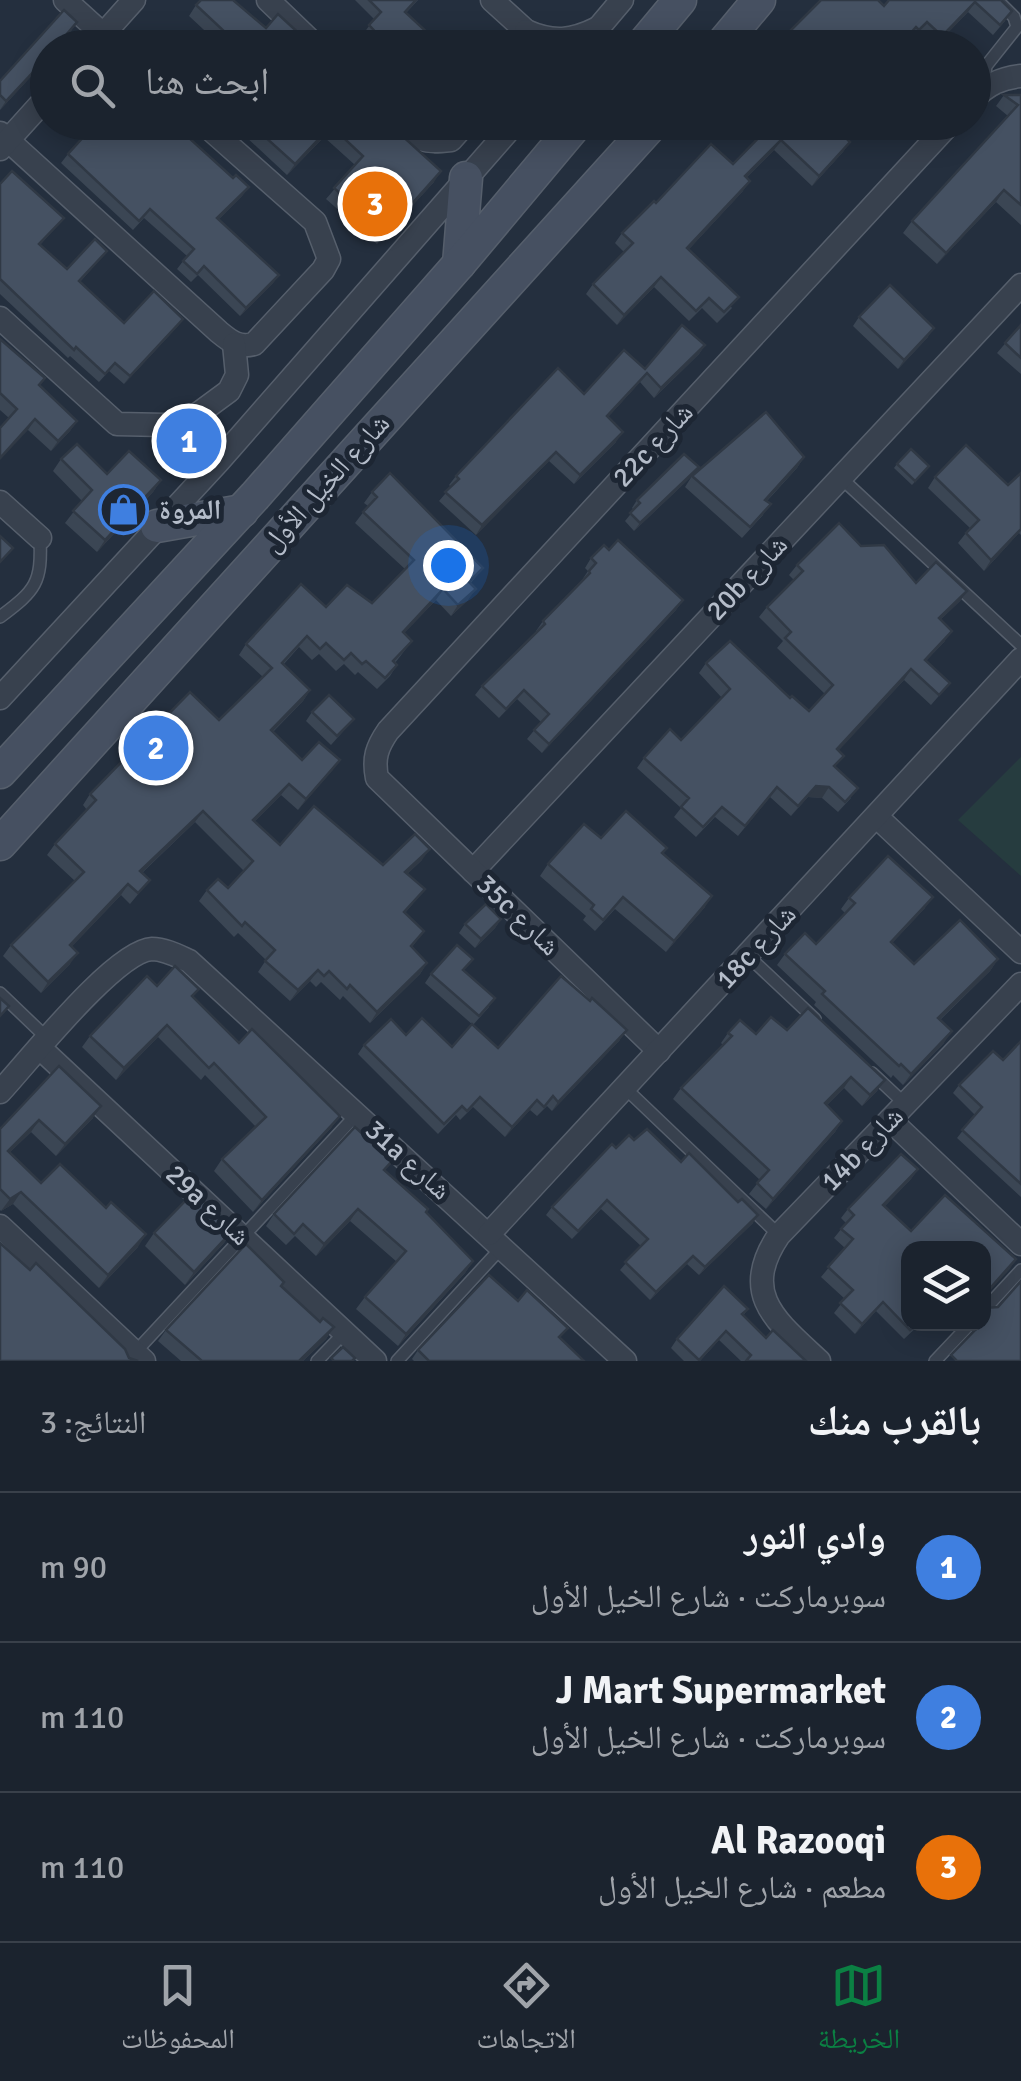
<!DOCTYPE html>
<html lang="ar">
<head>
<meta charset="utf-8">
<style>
  body { margin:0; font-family:Signika,"Noto Naskh Arabic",sans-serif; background:#282f3a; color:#f1f3f6; direction:rtl }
  .controls { position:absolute; right:30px; bottom:30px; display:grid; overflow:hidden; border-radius:20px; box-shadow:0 5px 25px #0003 }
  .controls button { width:90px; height:90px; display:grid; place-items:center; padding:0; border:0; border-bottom:2px solid #39404a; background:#1b232e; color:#f1f3f6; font:50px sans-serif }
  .you { position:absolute; left:448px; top:565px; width:35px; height:35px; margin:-25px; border:8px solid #fff; border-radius:50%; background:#1a73e8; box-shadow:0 0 0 15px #1a73e833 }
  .badge { display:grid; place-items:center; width:65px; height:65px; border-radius:50%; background:#0b8043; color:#fff; font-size:32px; font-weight:700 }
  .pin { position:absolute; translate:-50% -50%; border:5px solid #fff; box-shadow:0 2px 10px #0006 }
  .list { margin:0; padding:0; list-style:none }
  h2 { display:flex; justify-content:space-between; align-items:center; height:130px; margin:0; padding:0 40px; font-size:42px }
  h2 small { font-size:32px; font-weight:400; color:#a0a4aa }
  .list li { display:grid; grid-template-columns:65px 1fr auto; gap:30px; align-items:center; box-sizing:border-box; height:150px; padding:0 40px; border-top:2px solid #39404a }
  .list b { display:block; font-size:38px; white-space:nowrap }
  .list p { margin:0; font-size:32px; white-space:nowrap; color:#a0a4aa }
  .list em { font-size:32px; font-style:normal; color:#a0a4aa }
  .icon { flex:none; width:55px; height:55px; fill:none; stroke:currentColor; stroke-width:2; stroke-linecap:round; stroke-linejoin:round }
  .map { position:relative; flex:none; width:1021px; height:1361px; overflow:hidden; direction:ltr }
  .search { position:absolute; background:#1b232e; box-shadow:0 5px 25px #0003; left:30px; right:30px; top:30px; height:110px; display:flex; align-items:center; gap:25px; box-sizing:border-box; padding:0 35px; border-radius:55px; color:#a0a4aa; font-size:38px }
  .sheet { height:580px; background:#1b232e }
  nav { display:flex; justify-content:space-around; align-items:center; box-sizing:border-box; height:140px; border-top:2px solid #39404a; background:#1b232e; font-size:28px; color:#a0a4aa }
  nav a { display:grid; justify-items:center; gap:5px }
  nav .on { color:#0b8043 }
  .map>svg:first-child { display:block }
  .green { fill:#263c3f }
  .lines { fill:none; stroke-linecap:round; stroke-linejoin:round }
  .service-casing { stroke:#565f6c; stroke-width:14 }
  .minor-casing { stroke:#565f6c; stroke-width:25 }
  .secondary-casing { stroke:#565f6c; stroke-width:35 }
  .service { stroke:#38414e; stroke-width:11 }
  .minor { stroke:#38414e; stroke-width:22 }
  .secondary { stroke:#465061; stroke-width:32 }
  .wall { fill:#3b4654 }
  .shaded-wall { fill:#303945 }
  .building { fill:#455162; stroke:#303945; stroke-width:2.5 }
  .labels { text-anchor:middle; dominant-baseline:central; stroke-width:10; stroke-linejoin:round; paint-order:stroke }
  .street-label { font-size:28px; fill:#b4bcc9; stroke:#1d2633 }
  .poi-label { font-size:28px; font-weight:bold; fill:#b4bcc9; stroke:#1d2633; text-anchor:start }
</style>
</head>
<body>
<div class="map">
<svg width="1021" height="1361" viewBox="0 0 1021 1361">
  <rect width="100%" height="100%" fill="#242f3e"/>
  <polygon class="green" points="1021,757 1021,876 958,820"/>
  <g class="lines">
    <defs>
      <g id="service">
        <polyline points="983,89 986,66 1017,27 1014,17 997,0"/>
        <polyline points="841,478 1021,645"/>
        <path d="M0 617C36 590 42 583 40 538"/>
        <polyline points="748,956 815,1019"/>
        <polyline points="0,993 49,1040"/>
        <polyline points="872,1073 905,1104"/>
        <polyline points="625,1088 779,1235"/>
        <polyline points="984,1310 1021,1270"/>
        <polyline points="127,1361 357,1114"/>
        <polyline points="317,1361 345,1332"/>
        <polyline points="397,1361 503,1246"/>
        <polyline points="935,1361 970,1324"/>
      </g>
      <g id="minor">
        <polyline points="65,0 118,48"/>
        <polyline points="268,0 318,48"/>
        <polyline points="492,0 526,31 531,41"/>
        <path d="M526 31C553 43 572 41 598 28"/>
        <polyline points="589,39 622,0"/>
        <polyline points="91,48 134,0"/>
        <path d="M974 99C987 84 1002 78 1021 76"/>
        <path d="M398 122C419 141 423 143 451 140L467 122"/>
        <path d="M0 133 219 332C231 342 239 348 254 344L323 270 329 259 315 222 202 122"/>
        <polyline points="0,149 48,96"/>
        <polyline points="0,318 117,424 165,425 191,419 229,391 237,375 234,344"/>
        <polyline points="0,502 40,538"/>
        <polyline points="0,698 219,461 516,122"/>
        <polyline points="877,817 1021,952"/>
        <polyline points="473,871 1021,285"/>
        <polyline points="41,1049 375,1361"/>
        <path d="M659 1051 377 778C373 758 377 747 388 731L951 122"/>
        <path d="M0 1092C28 1062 115 951 152 949 165 949 178 956 189 961L625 1361"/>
        <polyline points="890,1120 1021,1244"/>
        <polyline points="0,1226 144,1361"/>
        <polyline points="489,1234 1021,659"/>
        <path d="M819 1361C776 1321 739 1294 779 1235L1021 984"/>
      </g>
      <g id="secondary">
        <polyline points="640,48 680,0"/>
        <polyline points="719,48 759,0"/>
        <polyline points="459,264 466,178"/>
        <polyline points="157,526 242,511"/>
        <polyline points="0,772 255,496 459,264 578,122"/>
        <polyline points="0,844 654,122"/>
      </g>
    </defs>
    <use href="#service" class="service-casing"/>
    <use href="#minor" class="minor-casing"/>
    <use href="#secondary" class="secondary-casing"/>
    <use href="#service" class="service"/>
    <use href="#minor" class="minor"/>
    <use href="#secondary" class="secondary"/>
  </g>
  <g class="wall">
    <polygon points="355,0 418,0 406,13 444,48 377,48 364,33 374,19"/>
    <polygon points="1001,0 1005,21 993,35 968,12 935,46 920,32 912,40 909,37 899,48 773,48 884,6"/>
    <polygon points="196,5 266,28 304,38 217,42 189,16"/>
    <polygon points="77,22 71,31 48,48 48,58 0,110 0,81"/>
    <polygon points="1004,95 1021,95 1021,225 996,202 937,264 903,233 912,221 1008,116 996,106"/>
    <polygon points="225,122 387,122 434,182 377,244 326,199 355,165 324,137 287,175 245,136 243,138"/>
    <polygon points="774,122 830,123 850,142 843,152 812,186 774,150 747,177 743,191 688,250 732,308 717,323 702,308 689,321 654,287 617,325 586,294 593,284 624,252 615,243 622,233 656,203 733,164"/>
    <polygon points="889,122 906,122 897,131"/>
    <polygon points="190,139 233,178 249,187 242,196 218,220 279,275 273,283 240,316 198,275 191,282 177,269 187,256 144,218 133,230 61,163 68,154"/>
    <polygon points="0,184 64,218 40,245 67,269 107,251 80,282 124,323 183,319 177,327 124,384 109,371 99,382 70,356 68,358 0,294"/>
    <polygon points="859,317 928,337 898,369 853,326"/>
    <polygon points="1021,325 1021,374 997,353"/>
    <polygon points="0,339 45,378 39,386 77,421 70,431 51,451 28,430 9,418 0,410"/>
    <polygon points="705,345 699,354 654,398 640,382 608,417 616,442 574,484 549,461 476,535 439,501 451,487 449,485 456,476 584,394"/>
    <polygon points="804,457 797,468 767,501 763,515 742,538 685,487 692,476"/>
    <polygon points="61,459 107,474 161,480 153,492 97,552 65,523 82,501 53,471"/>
    <polygon points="897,464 929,466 912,485 894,468"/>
    <polygon points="1021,473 1021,535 1019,533 984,571 958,543 970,528 928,488 935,477 1008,485"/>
    <polygon points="693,475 634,531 625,521 634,510 632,508 637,500"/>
    <polygon points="372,492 483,568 470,584 468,600 451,616 436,600 404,633 412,641 395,663 397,665 390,676 377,689 358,672 355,675 344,664 336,671 319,654 312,660 299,647 284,664 310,690 303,701 273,732 302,760 340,760 298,810 281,795 255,821 280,845 383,865 422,860 407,874 425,889 405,913 424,931 412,947 427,963 420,974 370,1023 343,996 340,1000 321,982 316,987 310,981 290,1001 258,972 266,960 238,933 234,937 199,901 207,890 228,888 244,871 195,822 142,873 150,880 130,904 121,895 72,946 70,964 41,993 3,956 11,945 75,881 47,855 55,844 87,810 83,805 90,794 219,720 263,677 239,655 246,644 326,607 372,603 405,569 355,523 368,506 364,503"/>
    <polygon points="861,546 916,583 967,591 960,601 940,620 945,641 926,661 950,683 931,705 904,680 838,750 835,767 851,798 838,812 822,798 808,797 791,816 770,797 738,836 715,817 696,837 674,817 681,808 637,768 644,758 681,740 722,698 699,673 706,663 790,698 809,711 825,694 777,648 783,641 759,617 767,607 794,580 789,575 797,565"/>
    <polygon points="609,550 683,600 676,610 542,753 527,739 541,722 517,699 499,718 475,695 482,686 537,632 536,631 543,621 582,580 588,571 585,568 591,558"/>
    <polygon points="312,712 354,719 331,745 306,721"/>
    <polygon points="601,838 667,848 663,854 705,907 666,952 615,909 595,931 583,920 586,916 540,876 548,864"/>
    <polygon points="849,898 925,908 892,943 914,964 998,959 990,971 940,1020 944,1043 903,1085 893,1075 891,1078 814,1005 816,1002 777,965 785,954 816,944 845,913 841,909"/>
    <polygon points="501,919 495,928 475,948 459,933 465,924"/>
    <polygon points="464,971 489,1007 473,1025 425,983 431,974"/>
    <polygon points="157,986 193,997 239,1043 340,1116 331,1128 253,1212 214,1171 222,1159 256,1127 205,1075 201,1080 158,1037 116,1080 82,1047 90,1036"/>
    <polygon points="787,1030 885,1080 877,1091 862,1106 844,1088 827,1105 842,1121 835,1132 766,1209 749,1194 760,1180 673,1099 681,1088 723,1045 721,1043 728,1033 756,1034"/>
    <polygon points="620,1040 552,1111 547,1106 537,1116 530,1110 505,1137 473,1107 460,1120 456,1115 438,1134 358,1054 364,1045 498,1048"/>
    <polygon points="1021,1041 1021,1197 957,1138 975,1115 953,1093 959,1085 1003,1060"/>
    <polygon points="59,1066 93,1118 56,1156 31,1132 10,1152 41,1183 138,1247 99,1288 13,1204 1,1211 0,1210 0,1129"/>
    <polygon points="634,1140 681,1162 753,1223 699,1275 687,1264 650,1300 620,1270 641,1246 601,1209 572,1239 546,1215 552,1207 616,1148"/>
    <polygon points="901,1154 918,1169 911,1179 885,1206 911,1231 945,1195 1016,1259 984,1297 984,1248 908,1248 908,1324 920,1324 904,1339 876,1311 855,1334 834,1313 845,1299 821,1277 845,1248 834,1238 846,1223 841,1218 848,1209"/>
    <polygon points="385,1171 473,1261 465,1273 398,1346 356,1309 365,1297 397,1262 350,1221 316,1256 295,1236 286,1245 266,1226 274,1214"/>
    <polygon points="233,1230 224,1243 185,1285 145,1246 154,1233"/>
    <polygon points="284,1282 281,1287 320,1322 334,1327 326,1339 303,1361 181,1361 158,1341 166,1330"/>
    <polygon points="748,1309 743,1316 766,1338 806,1361 741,1361 719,1340 700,1361 684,1361 671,1348 677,1339"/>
    <polygon points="560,1339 584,1361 414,1361 412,1359 418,1350"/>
  </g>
  <g class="shaded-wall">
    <polygon points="975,2 968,12 935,46 942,36"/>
    <polygon points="48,56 48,58 0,110 6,101"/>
    <polygon points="331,126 324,137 287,175 295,164"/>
    <polygon points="781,140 774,150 738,186 745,176"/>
    <polygon points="850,142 843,152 812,186 819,176"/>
    <polygon points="441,171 434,182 377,244 385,234"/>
    <polygon points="750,181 743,191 680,259 687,248"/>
    <polygon points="249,187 242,196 211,227 217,218"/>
    <polygon points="1004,190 996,202 937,264 946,253"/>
    <polygon points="279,275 273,283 240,316 246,308"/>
    <polygon points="661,277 654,287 617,325 624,315"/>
    <polygon points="183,319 177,327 124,384 130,376"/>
    <polygon points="934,328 928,337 898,369 904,360"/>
    <polygon points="705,345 699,354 654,398 661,388"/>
    <polygon points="647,373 640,382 600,426 607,416"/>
    <polygon points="35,419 28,430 0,460 0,458"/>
    <polygon points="77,421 70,431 51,451 58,441"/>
    <polygon points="623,432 616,442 574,484 580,475"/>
    <polygon points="556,452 549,461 476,535 482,525"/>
    <polygon points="804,457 797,468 758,510 765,500"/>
    <polygon points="699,467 693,475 634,531 640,523"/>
    <polygon points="161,480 153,492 97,552 105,540"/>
    <polygon points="1021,529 1019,533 984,571 991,560"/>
    <polygon points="443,589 436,600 395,643 403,632"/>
    <polygon points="476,589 468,600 451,616 458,605"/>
    <polygon points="967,591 960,601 932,628 939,618"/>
    <polygon points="683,600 676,610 542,753 549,744"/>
    <polygon points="952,631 945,641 917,670 925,660"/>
    <polygon points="911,669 904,680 830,760 837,749"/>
    <polygon points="310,690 303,701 263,741 271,730"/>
    <polygon points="340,760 332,771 298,810 306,799"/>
    <polygon points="289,784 281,795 245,831 253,820"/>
    <polygon points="816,786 829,787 822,798 808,797 791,816"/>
    <polygon points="203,811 195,822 132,882 140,871"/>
    <polygon points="430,849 422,860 398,883 405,872"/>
    <polygon points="128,884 121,895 63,956 70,945"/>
    <polygon points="712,896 705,907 666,952 674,941"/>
    <polygon points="933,897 925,908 883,953 891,942"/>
    <polygon points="501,919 495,928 475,948 481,939"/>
    <polygon points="78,953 70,964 41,993 48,982"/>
    <polygon points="998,959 990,971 930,1029 938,1018"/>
    <polygon points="427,963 420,974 370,1023 377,1012"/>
    <polygon points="318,970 310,981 290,1001 298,990"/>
    <polygon points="167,1025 158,1037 116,1080 124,1068"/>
    <polygon points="627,1030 620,1040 552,1111 558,1102"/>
    <polygon points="952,1031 944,1043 903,1085 911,1074"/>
    <polygon points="851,1077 844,1088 818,1114 825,1103"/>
    <polygon points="885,1080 877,1091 862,1106 870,1095"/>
    <polygon points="537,1100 530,1110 505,1137 512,1127"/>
    <polygon points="101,1106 93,1118 56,1156 65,1144"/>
    <polygon points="340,1116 331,1128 253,1212 262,1200"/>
    <polygon points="39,1120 31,1132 0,1162 8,1151"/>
    <polygon points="842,1121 835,1132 766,1209 773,1199"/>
    <polygon points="918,1169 911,1179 877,1214 883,1205"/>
    <polygon points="21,1192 13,1204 1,1211 10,1199"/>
    <polygon points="358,1209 350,1221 316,1256 324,1244"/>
    <polygon points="758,1215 753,1223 699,1275 705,1267"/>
    <polygon points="233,1230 224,1243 185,1285 194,1272"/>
    <polygon points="146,1234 138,1247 99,1288 108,1275"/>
    <polygon points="693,1256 687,1264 650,1300 656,1292"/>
    <polygon points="1016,1259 1010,1269 984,1297 984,1295"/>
    <polygon points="473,1261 465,1273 398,1346 406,1334"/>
    <polygon points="883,1302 876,1311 855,1334 862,1324"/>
    <polygon points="334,1327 326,1339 303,1361 299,1361"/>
  </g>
  <g class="building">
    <polygon points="201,0 233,0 266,28 278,14 304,38 296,48 212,48 225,32 196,5"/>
    <polygon points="369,0 416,0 405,12 444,48 391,48 369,25 381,12"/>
    <polygon points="821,0 878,0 884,6 889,0 1001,0 1012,11 1000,25 975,2 942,36 927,22 919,30 916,27 897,48 773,48"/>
    <polygon points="64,10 77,22 55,48 48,48 48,56 6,101 0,95 0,81"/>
    <polygon points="1004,95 1021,95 1021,205 1004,190 946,253 912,221 1018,105"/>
    <polygon points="97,122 188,122 196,130 189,138 233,178 236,175 249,187 217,218 279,275 246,308 204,266 197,274 183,261 194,249 150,209 139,221 68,154"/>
    <polygon points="244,122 387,122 441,171 385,234 334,188 363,156 331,126 295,164 252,125 250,127"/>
    <polygon points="774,122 830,122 850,142 819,176 781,140 745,176 750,181 687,248 739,297 724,312 709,298 696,311 661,277 624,315 593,284 633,243 622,233 654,201 656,203 711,144 733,164"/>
    <polygon points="12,171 64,218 39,244 67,269 95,239 107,251 79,281 124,323 154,291 183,319 130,376 115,363 105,374 76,347 74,350 0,279 0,184"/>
    <polygon points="890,285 934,328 904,360 859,317"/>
    <polygon points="682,325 705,345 661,388 647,373 607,416 623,432 580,475 556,452 482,525 445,492 459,479 456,476 558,368 584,394 624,350 645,369"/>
    <polygon points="1021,325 1021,358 1005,343"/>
    <polygon points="0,339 45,378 39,385 77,421 58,441 35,419 0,458 0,428 17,409 0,393"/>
    <polygon points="766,412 804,457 765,500 771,504 750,527 692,476"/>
    <polygon points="77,444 107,474 129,451 161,480 105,540 73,511 92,490 61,459"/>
    <polygon points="966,445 1008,485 1021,473 1021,529 991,560 966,533 979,520 935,477"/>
    <polygon points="911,449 929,466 915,481 897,464"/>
    <polygon points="684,454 699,467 640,523 630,513 640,503 637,500"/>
    <polygon points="390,473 483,568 469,582 476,589 458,605 443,589 403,632 412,641 393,661 397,665 385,678 366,661 362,664 351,653 344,660 326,643 320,649 307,636 282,663 310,690 271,730 302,760 319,742 340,760 306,799 289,784 253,820 280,845 314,806 383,865 415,834 430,849 405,872 425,889 404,912 424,931 411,946 427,963 377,1012 350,985 347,989 329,971 324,976 318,970 298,990 265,961 275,950 245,922 242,926 207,890 218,879 228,888 253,861 203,811 140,871 150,880 138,893 128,884 70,945 78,953 48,982 11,945 84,872 55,844 96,800 90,794 190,692 219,720 272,668 246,644 301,584 326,607 347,585 372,603 414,560 363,512 377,497 372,492"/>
    <polygon points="839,523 861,546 884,545 916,583 936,562 967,591 939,618 952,631 925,660 950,683 939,695 911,669 837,749 844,756 834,766 858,788 845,802 829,787 816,786 798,806 777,787 745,826 722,807 703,827 681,807 689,798 644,758 670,729 681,740 730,689 706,663 730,641 790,698 792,696 809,711 833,685 785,638 791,632 767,607 803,571 797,565"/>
    <polygon points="0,536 13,548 0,562"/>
    <polygon points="618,540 683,600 549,744 534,730 549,714 524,690 506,709 482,686 545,624 543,621 590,573 589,571 596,563 591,558 604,545 609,550"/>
    <polygon points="329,695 354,719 337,736 312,712"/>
    <polygon points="626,811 667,848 662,853 712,896 674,941 623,897 603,920 591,909 594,905 548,864 584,824 601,838"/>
    <polygon points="888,856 933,897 891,942 914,964 960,920 998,959 938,1018 952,1031 911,1074 901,1064 899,1066 822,994 825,991 785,954 805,933 816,944 855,903 849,898"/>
    <polygon points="486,904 501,919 481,939 465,924"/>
    <polygon points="457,945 473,959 463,970 495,998 479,1016 431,974"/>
    <polygon points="175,966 199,989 192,996 239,1043 252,1029 340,1116 262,1200 222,1159 266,1117 214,1063 209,1068 167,1025 124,1068 90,1036 147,976 157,986"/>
    <polygon points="561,976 590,1001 592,998 627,1030 558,1102 553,1096 544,1107 537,1100 512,1127 480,1097 467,1111 462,1106 444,1124 364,1045 391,1019 406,1035 422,1018 452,1047 472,1024 498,1048"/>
    <polygon points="0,998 9,1006 0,1016"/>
    <polygon points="808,1008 885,1080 870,1095 851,1077 825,1103 842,1121 773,1199 757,1183 769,1170 681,1088 732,1036 728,1033 740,1020 756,1034 771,1017 787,1030"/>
    <polygon points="1021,1041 1021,1184 962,1130 982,1107 959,1085 993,1051 1003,1060"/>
    <polygon points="59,1066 101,1106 65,1144 39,1120 8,1151 41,1183 60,1164 106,1208 111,1202 146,1234 108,1275 21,1192 10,1199 0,1189 0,1129"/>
    <polygon points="355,1127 392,1161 384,1170 428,1209 426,1212 473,1261 406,1334 365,1297 406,1251 358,1209 324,1244 303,1224 294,1234 274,1214"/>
    <polygon points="647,1129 681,1162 689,1153 738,1202 742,1199 758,1215 705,1267 693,1256 656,1292 625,1262 648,1239 607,1200 578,1231 552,1207 612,1144 616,1148 629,1135 634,1140"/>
    <polygon points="901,1154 918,1169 883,1205 911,1231 945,1195 1016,1259 984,1295 984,1248 908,1248 908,1324 917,1324 910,1330 883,1302 862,1324 840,1303 853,1290 828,1267 853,1239 841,1229 854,1215 848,1209"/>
    <polygon points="194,1192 233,1230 194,1272 154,1233"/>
    <polygon points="0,1243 30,1270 36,1263 125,1349 129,1358 138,1361 0,1361"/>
    <polygon points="246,1244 284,1282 281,1286 320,1322 323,1318 334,1327 299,1361 202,1361 166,1330"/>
    <polygon points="489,1275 518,1301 527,1290 568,1328 559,1337 584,1361 429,1361 418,1350"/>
    <polygon points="1021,1281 1021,1361 957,1361 951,1355 981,1324 984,1324 986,1313 984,1305 985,1308 998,1307"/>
    <polygon points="724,1286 748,1309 742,1314 766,1338 773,1330 806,1361 746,1361 751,1355 726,1331 699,1360 677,1339"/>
    <polygon points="343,1347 355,1358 352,1361 334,1361 331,1358"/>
  </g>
  <defs>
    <symbol id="shop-ring" viewBox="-11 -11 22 22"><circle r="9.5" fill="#1d2633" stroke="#3f7fe0" stroke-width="1.5"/><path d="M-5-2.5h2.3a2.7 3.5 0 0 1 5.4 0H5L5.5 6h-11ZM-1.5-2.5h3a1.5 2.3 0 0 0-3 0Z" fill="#3f7fe0"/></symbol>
  </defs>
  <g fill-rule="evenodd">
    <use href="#shop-ring" x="96" y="482" width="55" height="55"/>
  </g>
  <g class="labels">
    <g class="street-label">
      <text transform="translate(653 445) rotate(-47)">22c شارع</text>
      <text transform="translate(326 483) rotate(-48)">شارع الخيل الأول</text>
      <text transform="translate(747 578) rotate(-47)">20b شارع</text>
      <text transform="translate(518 915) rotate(44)">35c شارع</text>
      <text transform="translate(756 947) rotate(-47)">18c شارع</text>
      <text transform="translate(862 1149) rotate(-46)">14b شارع</text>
      <text transform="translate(408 1160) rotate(42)">31a شارع</text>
      <text transform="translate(208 1205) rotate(43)">29a شارع</text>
    </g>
    <g class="poi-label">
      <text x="159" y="510">المروة</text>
    </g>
  </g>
</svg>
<div class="controls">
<button><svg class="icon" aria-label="layers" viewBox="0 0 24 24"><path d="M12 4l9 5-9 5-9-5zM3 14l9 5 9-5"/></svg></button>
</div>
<div class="you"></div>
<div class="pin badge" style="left:189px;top:441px;background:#3f7fe0">1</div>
<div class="pin badge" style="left:156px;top:748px;background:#3f7fe0">2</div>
<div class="pin badge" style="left:375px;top:204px;background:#e8710a">3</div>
<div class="search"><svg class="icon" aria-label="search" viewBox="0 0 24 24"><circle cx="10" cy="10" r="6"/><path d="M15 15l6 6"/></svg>ابحث هنا</div>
</div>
<section class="sheet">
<h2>بالقرب منك<small>النتائج: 3</small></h2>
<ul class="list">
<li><span class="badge" style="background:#3f7fe0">1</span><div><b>وادي النور</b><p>سوبرماركت · شارع الخيل الأول</p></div><em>90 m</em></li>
<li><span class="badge" style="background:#3f7fe0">2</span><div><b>J Mart Supermarket</b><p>سوبرماركت · شارع الخيل الأول</p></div><em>110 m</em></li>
<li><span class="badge" style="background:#e8710a">3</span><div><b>Al Razooqi</b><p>مطعم · شارع الخيل الأول</p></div><em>110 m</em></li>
</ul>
</section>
<nav>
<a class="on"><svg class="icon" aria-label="map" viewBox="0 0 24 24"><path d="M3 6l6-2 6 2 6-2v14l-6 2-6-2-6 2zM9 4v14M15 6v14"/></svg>الخريطة</a>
<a><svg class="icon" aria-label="directions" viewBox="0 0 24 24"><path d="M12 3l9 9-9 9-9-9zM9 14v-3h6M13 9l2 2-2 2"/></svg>الاتجاهات</a>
<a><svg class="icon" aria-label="saved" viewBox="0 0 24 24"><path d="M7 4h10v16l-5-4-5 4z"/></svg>المحفوظات</a>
</nav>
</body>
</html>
